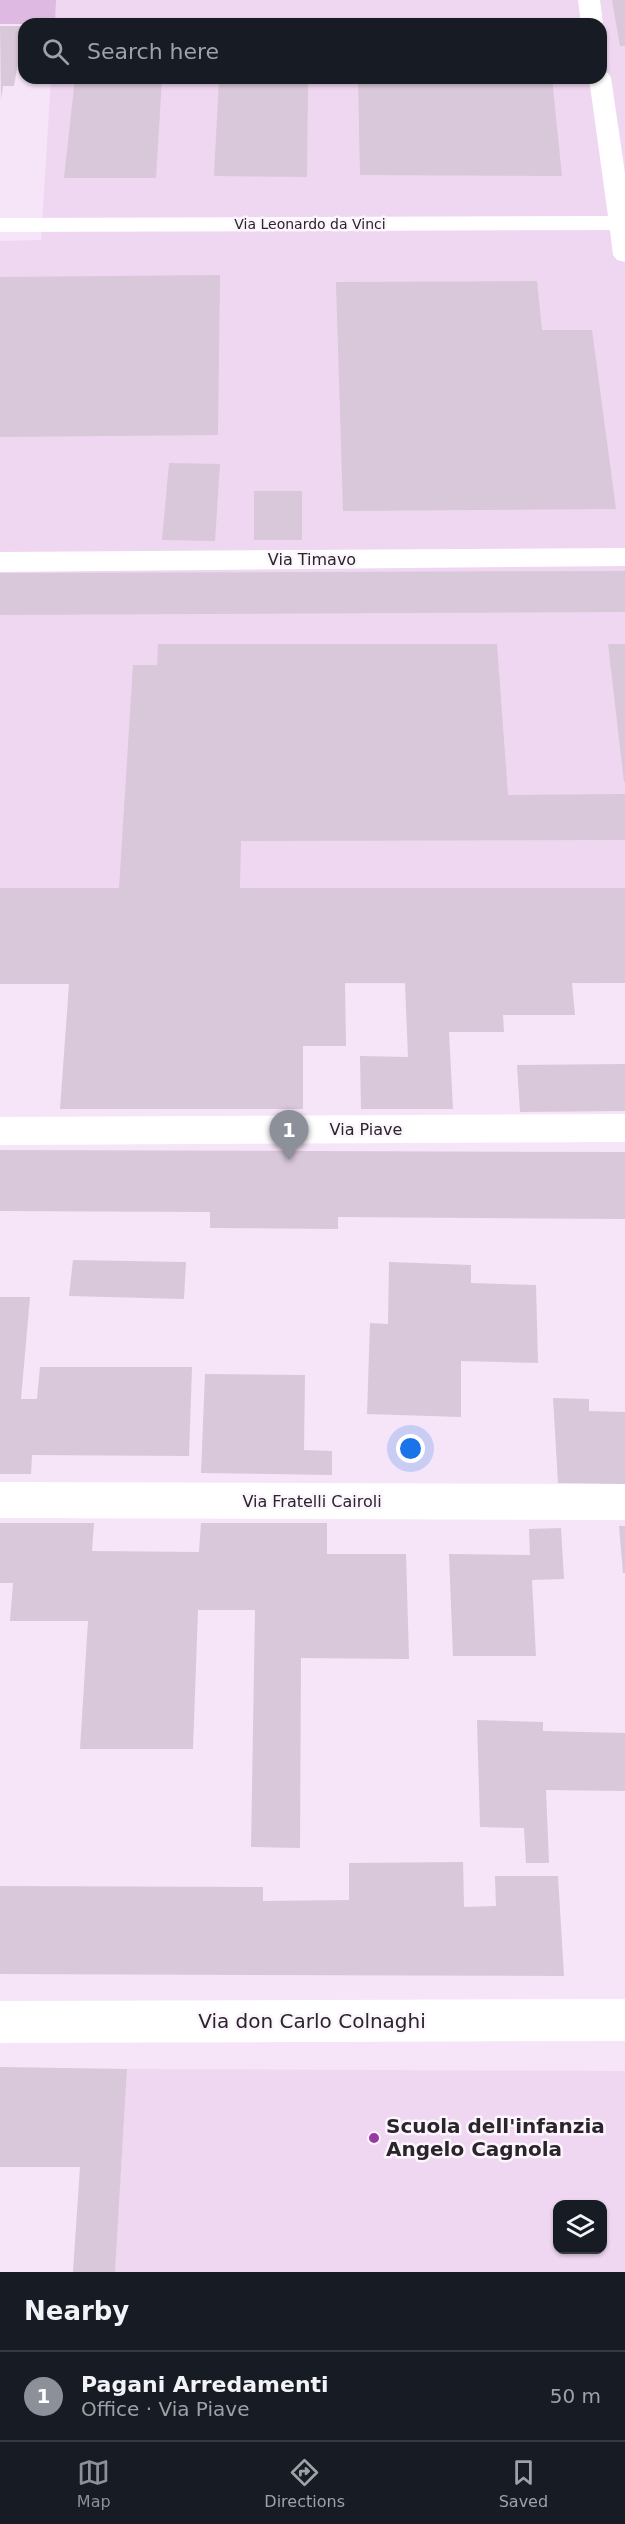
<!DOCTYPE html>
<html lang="en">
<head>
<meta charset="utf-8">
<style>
  body { margin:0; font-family:"DejaVu Sans",sans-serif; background:#242831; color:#f1f3f6 }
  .controls { position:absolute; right:18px; bottom:18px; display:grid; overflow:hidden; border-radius:12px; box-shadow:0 2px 4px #0004 }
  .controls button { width:54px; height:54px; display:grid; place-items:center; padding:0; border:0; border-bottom:2px solid #363941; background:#171b24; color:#f1f3f6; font:30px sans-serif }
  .you { position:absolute; left:411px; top:1449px; width:21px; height:21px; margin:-15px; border:4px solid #fff; border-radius:50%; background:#1a73e8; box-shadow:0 0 0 9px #1a73e833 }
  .badge { display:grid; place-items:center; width:39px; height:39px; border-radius:50%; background:#8c9099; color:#fff; font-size:20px; font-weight:700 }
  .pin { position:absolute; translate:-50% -50px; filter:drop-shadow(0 2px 3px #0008) }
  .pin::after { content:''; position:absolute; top:32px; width:21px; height:18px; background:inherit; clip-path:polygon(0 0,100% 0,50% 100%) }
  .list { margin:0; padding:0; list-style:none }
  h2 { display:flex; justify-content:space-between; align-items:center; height:78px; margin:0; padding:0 24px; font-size:26px }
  h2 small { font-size:20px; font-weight:400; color:#9ea1a6 }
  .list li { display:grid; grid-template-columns:39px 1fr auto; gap:18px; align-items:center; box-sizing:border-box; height:90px; padding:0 24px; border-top:2px solid #363941 }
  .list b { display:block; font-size:22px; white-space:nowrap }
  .list p { margin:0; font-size:20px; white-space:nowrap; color:#9ea1a6 }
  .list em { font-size:20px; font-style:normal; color:#9ea1a6 }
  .icon { flex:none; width:33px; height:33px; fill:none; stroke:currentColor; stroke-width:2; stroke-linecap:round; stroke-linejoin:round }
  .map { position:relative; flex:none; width:625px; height:2272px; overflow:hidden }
  .search { position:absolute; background:#171b24; box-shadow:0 2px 4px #0004; left:18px; right:18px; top:18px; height:66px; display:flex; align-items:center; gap:15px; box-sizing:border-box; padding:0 21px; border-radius:18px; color:#9ea1a6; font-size:22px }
  .sheet { height:168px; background:#171b24 }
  nav { display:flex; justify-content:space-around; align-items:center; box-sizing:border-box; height:84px; border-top:2px solid #363941; background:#171b24; font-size:16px; color:#9ea1a6 }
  nav a { display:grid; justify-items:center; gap:3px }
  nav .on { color:#8c9099 }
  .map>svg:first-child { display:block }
  .built { fill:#efd7f1; fill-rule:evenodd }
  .green { fill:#deb9e1 }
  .building { fill:#d9c7da }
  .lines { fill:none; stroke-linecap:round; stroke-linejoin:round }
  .street { fill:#fff; fill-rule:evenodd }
  .secondary { fill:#fff; fill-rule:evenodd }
  .poi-dot { fill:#983aa4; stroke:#fcf5fd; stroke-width:2 }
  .labels { text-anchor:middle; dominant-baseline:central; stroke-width:5; stroke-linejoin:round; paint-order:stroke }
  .far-street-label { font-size:14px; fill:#2a242b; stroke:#fcf5fd }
  .street-label { font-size:16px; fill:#2a242b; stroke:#fcf5fd }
  .near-street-label { font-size:20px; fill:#2a242b; stroke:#fcf5fd }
  .near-poi-label { font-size:20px; font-weight:bold; fill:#2a242b; stroke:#fcf5fd; text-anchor:start }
</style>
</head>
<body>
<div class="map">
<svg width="625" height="2272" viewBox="0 0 625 2272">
  <rect width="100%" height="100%" fill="#f6e4f8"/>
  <g class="built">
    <polygon points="56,0 625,0 625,983 0,984 0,241 41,240 51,78 601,78 601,24 55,24"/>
    <path d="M127 2069 625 2071V2272H115ZM558 2204H602V2250H558Z"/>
  </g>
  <polygon class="green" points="0,0 56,0 55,24 0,24"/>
  <g class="building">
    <polygon points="612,0 625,0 625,46 620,46"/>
    <rect x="221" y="21" width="88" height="3"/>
    <rect x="357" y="21" width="189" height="3"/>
    <polygon points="0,26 24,26 14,86 3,86 1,100"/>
    <polygon points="75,78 162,78 156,178 64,178"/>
    <polygon points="219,78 308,78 307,177 214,176"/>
    <polygon points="358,78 552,78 562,176 360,175"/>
    <polygon points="220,275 218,435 0,437 0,277"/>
    <polygon points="537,281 542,330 592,330 616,509 343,511 336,282"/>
    <polygon points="169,463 220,464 215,541 162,540"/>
    <rect x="254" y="491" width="48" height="49"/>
    <polygon points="625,571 625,612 0,615 0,573"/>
    <polygon points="158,644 497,644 508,795 625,794 625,840 241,841 240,888 625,888 625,983 572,983 575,1015 503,1015 504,1032 449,1032 453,1109 361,1109 360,1056 408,1057 405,983 345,983 346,1046 303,1046 303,1109 60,1109 69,984 0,984 0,888 119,888 133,665 157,665"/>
    <polygon points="608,644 625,644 625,782 624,782"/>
    <polygon points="625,1064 625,1111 520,1112 517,1065"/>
    <polygon points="0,1150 625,1152 625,1219 338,1217 338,1229 210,1228 210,1212 0,1211"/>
    <polygon points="73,1260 186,1262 184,1299 69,1296"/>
    <polygon points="389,1262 471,1265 471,1283 536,1285 538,1363 461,1361 461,1417 367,1414 370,1323 388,1324"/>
    <polygon points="0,1297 30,1297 21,1399 37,1399 40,1367 192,1367 189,1456 32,1455 31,1474 0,1474"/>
    <polygon points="205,1374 305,1375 304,1450 332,1451 332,1475 201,1473"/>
    <polygon points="553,1398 589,1399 589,1411 625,1412 625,1484 558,1483"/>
    <polygon points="0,1523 94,1523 92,1551 199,1552 201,1523 327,1523 327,1554 406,1554 409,1659 301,1658 300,1848 251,1847 255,1610 198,1610 193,1749 80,1749 88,1621 10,1621 13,1583 0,1583"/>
    <polygon points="619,1526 625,1526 625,1573 623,1573"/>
    <polygon points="561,1528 564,1579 532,1580 536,1656 453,1656 449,1554 530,1555 529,1529"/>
    <polygon points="477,1720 543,1722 543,1731 625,1733 625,1791 546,1790 549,1863 526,1863 524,1828 480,1827"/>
    <polygon points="463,1862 464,1907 496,1906 495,1876 558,1876 564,1976 0,1974 0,1886 263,1887 263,1901 349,1900 349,1863"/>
    <polygon points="0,2067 127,2069 115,2272 73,2272 80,2167 0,2167"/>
  </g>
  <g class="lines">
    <g class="street">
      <polygon points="578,0 600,0 603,24 601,27 601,24 581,24"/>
      <polygon points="601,72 608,73 611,78 625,173 625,262 617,260 613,255 610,230 0,232 0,218 608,216 589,78 601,78"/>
      <polygon points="625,548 625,566 0,572 0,552"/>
      <polygon points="625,1114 625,1142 0,1145 0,1117"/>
      <polygon points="0,1482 625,1484 625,1520 0,1518"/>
    </g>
    <polygon class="secondary" points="625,1999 625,2041 0,2043 0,2001"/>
  </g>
  <circle class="poi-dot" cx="374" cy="2138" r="6"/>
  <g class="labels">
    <g class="far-street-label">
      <text x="310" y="224">Via Leonardo da Vinci</text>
    </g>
    <g class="street-label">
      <text x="312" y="559">Via Timavo</text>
      <text x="366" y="1129">Via Piave</text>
      <text x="312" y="1501">Via Fratelli Cairoli</text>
    </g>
    <g class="near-street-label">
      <text x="312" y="2021">Via don Carlo Colnaghi</text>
    </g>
    <g class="near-poi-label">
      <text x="386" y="2126">Scuola dell'infanzia<tspan x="386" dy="23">Angelo Cagnola</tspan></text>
    </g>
  </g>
</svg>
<div class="controls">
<button><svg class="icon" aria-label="layers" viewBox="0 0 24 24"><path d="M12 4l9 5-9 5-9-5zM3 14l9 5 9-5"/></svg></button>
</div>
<div class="you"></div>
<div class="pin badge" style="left:289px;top:1160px">1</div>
<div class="search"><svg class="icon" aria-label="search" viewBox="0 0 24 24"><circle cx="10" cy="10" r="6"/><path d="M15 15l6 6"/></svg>Search here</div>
</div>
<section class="sheet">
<h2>Nearby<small></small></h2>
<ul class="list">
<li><span class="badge">1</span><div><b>Pagani Arredamenti</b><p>Office · Via Piave</p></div><em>50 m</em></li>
</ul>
</section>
<nav>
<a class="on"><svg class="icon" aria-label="map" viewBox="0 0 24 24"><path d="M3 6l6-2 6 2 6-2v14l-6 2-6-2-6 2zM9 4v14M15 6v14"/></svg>Map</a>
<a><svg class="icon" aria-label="directions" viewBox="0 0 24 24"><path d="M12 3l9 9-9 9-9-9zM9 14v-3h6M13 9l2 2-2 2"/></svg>Directions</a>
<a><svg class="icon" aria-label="saved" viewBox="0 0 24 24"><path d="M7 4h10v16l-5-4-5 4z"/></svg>Saved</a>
</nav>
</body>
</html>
